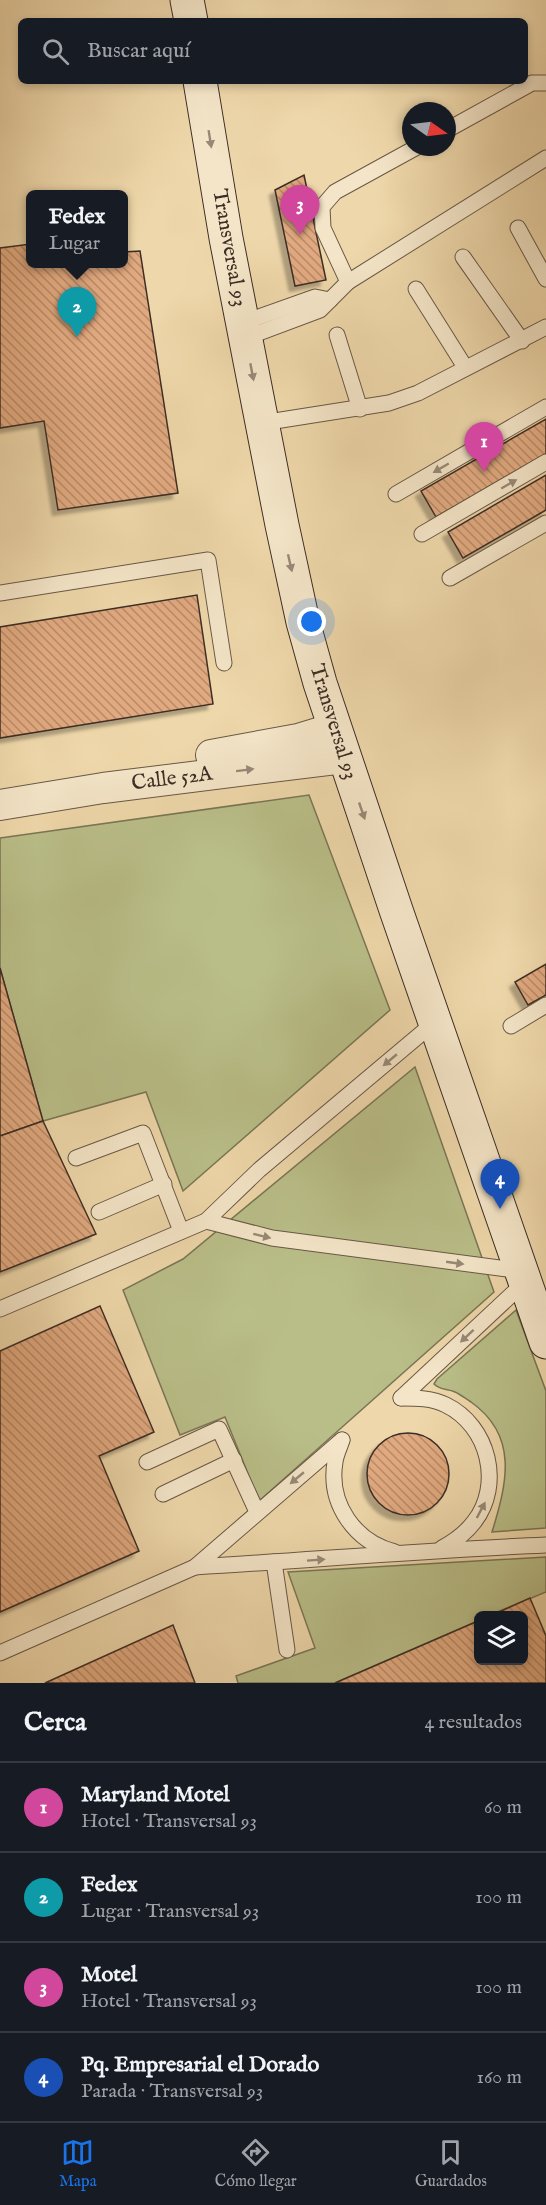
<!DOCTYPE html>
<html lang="es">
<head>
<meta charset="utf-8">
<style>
  body { margin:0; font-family:"IM FELL English",serif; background:#20242c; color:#f1f3f6 }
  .controls { position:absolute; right:18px; bottom:18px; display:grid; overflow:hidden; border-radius:9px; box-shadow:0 3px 9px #0003 }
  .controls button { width:54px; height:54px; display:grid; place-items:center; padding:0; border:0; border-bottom:2px solid #363941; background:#171b24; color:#f1f3f6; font:30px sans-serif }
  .compass { position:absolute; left:402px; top:102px; width:54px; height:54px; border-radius:50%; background:#171b24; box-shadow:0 3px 9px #0003; rotate:104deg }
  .you { position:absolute; left:312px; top:622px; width:21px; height:21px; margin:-15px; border:4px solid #fff; border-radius:50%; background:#1a73e8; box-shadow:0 0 0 9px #1a73e833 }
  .badge { display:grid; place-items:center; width:39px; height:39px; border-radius:50%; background:#1a73e8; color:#fff; font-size:20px; font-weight:700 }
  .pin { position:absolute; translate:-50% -50px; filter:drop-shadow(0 2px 3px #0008) }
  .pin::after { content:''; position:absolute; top:32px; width:21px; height:18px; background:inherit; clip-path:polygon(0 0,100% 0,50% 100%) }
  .popup { position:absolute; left:26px; top:190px; width:102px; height:78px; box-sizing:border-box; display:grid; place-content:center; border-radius:9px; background:#171b24; filter:drop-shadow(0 2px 4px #0005); font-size:20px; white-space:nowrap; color:#9ea1a6 }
  .popup b { font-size:22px; color:#f1f3f6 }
  .popup::after { content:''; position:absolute; left:50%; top:100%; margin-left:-12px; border:12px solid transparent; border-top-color:#171b24 }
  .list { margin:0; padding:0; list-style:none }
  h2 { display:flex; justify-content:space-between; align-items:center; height:78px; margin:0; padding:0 24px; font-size:26px }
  h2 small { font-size:20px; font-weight:400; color:#9ea1a6 }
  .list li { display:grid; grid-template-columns:39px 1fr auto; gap:18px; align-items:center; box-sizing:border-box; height:90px; padding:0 24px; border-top:2px solid #363941 }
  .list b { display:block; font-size:22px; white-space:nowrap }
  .list p { margin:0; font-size:20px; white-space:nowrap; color:#9ea1a6 }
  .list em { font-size:20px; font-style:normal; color:#9ea1a6 }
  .icon { flex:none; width:33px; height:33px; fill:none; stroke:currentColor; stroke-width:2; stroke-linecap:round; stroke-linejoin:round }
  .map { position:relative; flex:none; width:546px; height:1683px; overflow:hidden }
  .search { position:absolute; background:#171b24; box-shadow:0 3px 9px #0003; left:18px; right:18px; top:18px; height:66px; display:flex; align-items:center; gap:15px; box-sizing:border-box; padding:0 21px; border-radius:9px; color:#9ea1a6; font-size:22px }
  .sheet { height:438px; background:#171b24 }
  nav { display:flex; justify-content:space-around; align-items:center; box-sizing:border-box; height:84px; border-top:2px solid #363941; background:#171b24; font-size:16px; color:#9ea1a6 }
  nav a { display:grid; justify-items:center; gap:3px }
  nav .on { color:#1a73e8 }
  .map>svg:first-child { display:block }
  .green { fill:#b9be88; stroke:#7a7656; stroke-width:1.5 }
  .building { fill:url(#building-back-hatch); stroke:#3c2d25; stroke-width:1.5; filter:url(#shadow) }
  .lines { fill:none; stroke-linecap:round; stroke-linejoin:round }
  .lane-casing { stroke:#685846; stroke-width:17 }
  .street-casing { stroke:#685846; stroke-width:32 }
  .secondary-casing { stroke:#3c2d25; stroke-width:35 }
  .lane { stroke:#f4e5c8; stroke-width:15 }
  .street { stroke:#f4e5c8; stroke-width:30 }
  .secondary { stroke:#f4e5c8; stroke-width:33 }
  .oneway { fill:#988976 }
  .labels { text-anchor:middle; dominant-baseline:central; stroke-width:4.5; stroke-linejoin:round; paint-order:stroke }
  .street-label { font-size:21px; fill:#3c2d25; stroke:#f4e5c8 }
</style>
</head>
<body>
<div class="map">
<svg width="546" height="1683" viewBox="0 0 546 1683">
  <defs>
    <pattern id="building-back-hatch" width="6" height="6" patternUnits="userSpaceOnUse" patternTransform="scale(1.5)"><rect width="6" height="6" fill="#e1a97f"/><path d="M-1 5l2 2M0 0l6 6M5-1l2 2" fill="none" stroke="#b88a68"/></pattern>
    <filter id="shadow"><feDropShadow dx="-5.5" dy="5.5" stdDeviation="1.5" flood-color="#0004"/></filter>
  </defs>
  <rect width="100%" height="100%" fill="#eed7aa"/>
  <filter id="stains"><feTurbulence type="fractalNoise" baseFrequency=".00333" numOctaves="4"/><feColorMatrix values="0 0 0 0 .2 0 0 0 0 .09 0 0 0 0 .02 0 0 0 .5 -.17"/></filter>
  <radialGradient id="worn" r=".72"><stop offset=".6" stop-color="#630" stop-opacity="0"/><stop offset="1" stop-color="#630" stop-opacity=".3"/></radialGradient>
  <g class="green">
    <polygon points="309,795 390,1010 183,1191 146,1092 43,1121 0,968 0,838"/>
    <polygon points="415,1067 494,1292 259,1501 225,1417 180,1435 123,1290 183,1259"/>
    <path d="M516 1310 546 1391V1528L492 1532C507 1483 519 1436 471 1402 466 1399 460 1394 455 1392 447 1388 441 1391 434 1384L437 1379Z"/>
    <polygon points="546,1557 546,1592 490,1615 478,1616 478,1621 335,1683 238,1683 236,1676 315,1648 288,1572"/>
  </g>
  <g class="building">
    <polygon points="304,175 326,280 295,286 275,190"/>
    <polygon points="31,244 31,264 124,264 124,252 140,251 178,493 58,510 44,421 0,428 0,248"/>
    <polygon points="546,419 546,454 436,517 421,491"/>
    <polygon points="546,475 546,510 463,558 448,532"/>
    <polygon points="197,595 213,704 0,738 0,627"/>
    <polygon points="546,964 546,995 528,1005 515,982"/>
    <polygon points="0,968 43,1121 0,1136"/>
    <polygon points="43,1121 96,1234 0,1272 0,1136"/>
    <polygon points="100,1306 154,1432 99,1456 139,1551 0,1612 0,1351"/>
    <circle cx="408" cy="1474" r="41"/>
    <polygon points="530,1598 546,1636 546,1683 335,1683 478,1621 478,1660 524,1660 524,1616 490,1616"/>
    <polygon points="173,1625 195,1683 45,1683"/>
  </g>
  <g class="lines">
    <defs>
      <g id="lane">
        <polyline points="447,130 532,83 546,83"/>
        <polyline points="518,228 546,279"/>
        <polyline points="463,257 522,341"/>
        <polyline points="348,282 323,228 322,207 335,192 417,147"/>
        <polyline points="416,289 465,367"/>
        <polyline points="242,323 315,297 330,300"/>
        <polyline points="337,335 360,409"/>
        <polyline points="245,338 320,310 348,282 546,158"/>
        <polyline points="262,423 389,403 418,393 546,327"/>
        <polyline points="396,494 546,407"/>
        <polyline points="422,534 546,462"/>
        <polyline points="450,578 546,523"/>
        <polyline points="0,593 208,560 224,663"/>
        <polyline points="511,1026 546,1005"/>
        <polyline points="76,1158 143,1133 181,1231"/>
        <polyline points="99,1212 164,1184"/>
        <polyline points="206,1221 272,1238 522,1271"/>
        <polyline points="0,1309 206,1221 259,1170 435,1022"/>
        <path d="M401 1398C417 1398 432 1398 446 1405 489 1426 503 1485 474 1522 465 1534 455 1541 442 1548"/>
        <polyline points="401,1398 525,1282"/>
        <path d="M342 1440C340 1447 336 1454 335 1462 328 1504 355 1542 395 1552"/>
        <polyline points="147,1462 219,1429 257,1512"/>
        <polyline points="163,1494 234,1460"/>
        <polyline points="274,1562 287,1650"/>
        <path d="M195 1567C312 1560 429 1550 546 1545"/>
        <polyline points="0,1653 195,1567 342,1440"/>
      </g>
      <g id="street">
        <polyline points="211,755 298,739 334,728"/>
        <polyline points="0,805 103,788 344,758"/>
      </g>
      <g id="secondary">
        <polyline points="187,0 191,21"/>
        <polyline points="200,81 226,238 282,525 303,622 320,683 396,910 546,1342"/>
      </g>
    </defs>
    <use href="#lane" class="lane-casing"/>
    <use href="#street" class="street-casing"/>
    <use href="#secondary" class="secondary-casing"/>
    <use href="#lane" class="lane"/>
    <use href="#street" class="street"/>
    <use href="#secondary" class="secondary"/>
  </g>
  <defs><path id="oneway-solid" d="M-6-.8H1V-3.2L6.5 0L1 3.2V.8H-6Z" transform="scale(1.5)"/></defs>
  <g class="oneway">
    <use href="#oneway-solid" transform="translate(210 139) rotate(81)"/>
    <use href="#oneway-solid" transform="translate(252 372) rotate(79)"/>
    <use href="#oneway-solid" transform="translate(441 468) rotate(150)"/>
    <use href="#oneway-solid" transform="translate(509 484) rotate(-30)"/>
    <use href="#oneway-solid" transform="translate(290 563) rotate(77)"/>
    <use href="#oneway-solid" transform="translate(245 770) rotate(-7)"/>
    <use href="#oneway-solid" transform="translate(362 811) rotate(71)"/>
    <use href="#oneway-solid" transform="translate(390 1060) rotate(140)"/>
    <use href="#oneway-solid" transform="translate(262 1236) rotate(14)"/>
    <use href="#oneway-solid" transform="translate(455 1263) rotate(8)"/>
    <use href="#oneway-solid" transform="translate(467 1336) rotate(137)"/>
    <use href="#oneway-solid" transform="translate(297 1478) rotate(140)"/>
    <use href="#oneway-solid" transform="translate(481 1510) rotate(-62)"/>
    <use href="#oneway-solid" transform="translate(316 1560) rotate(-4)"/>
  </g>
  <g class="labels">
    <g class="street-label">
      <text transform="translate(229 248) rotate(80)">Transversal 93</text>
      <text transform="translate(333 722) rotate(73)">Transversal 93</text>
      <text transform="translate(172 779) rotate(-7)">Calle 52A</text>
    </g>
  </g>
  <rect width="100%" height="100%" filter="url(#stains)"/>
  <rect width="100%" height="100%" fill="url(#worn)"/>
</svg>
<div class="controls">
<button><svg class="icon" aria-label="layers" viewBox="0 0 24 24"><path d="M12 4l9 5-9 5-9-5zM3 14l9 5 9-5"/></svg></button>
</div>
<svg class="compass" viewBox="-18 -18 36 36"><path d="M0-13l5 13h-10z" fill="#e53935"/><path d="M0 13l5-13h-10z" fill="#9ea1a6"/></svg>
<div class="you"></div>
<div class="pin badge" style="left:484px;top:472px;background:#d1479c">1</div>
<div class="pin badge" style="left:77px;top:337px;background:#0f9aa8">2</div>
<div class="popup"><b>Fedex</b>Lugar</div>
<div class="pin badge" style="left:300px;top:235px;background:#d1479c">3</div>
<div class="pin badge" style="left:500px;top:1209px;background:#1a4fb4">4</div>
<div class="search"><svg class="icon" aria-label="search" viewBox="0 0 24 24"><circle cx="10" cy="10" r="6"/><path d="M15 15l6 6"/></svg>Buscar aquí</div>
</div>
<section class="sheet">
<h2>Cerca<small>4 resultados</small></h2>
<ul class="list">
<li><span class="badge" style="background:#d1479c">1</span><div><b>Maryland Motel</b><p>Hotel · Transversal 93</p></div><em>60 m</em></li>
<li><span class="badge" style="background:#0f9aa8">2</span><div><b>Fedex</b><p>Lugar · Transversal 93</p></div><em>100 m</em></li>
<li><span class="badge" style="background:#d1479c">3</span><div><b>Motel</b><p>Hotel · Transversal 93</p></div><em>100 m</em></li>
<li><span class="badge" style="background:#1a4fb4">4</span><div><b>Pq. Empresarial el Dorado</b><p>Parada · Transversal 93</p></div><em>160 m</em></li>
</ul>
</section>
<nav>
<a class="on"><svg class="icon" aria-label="map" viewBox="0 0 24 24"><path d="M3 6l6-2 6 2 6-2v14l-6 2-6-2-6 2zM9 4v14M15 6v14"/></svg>Mapa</a>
<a><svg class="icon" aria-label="directions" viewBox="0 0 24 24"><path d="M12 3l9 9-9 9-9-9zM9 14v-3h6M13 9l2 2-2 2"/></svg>Cómo llegar</a>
<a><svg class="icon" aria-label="saved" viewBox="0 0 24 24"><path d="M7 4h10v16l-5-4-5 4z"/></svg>Guardados</a>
</nav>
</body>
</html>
